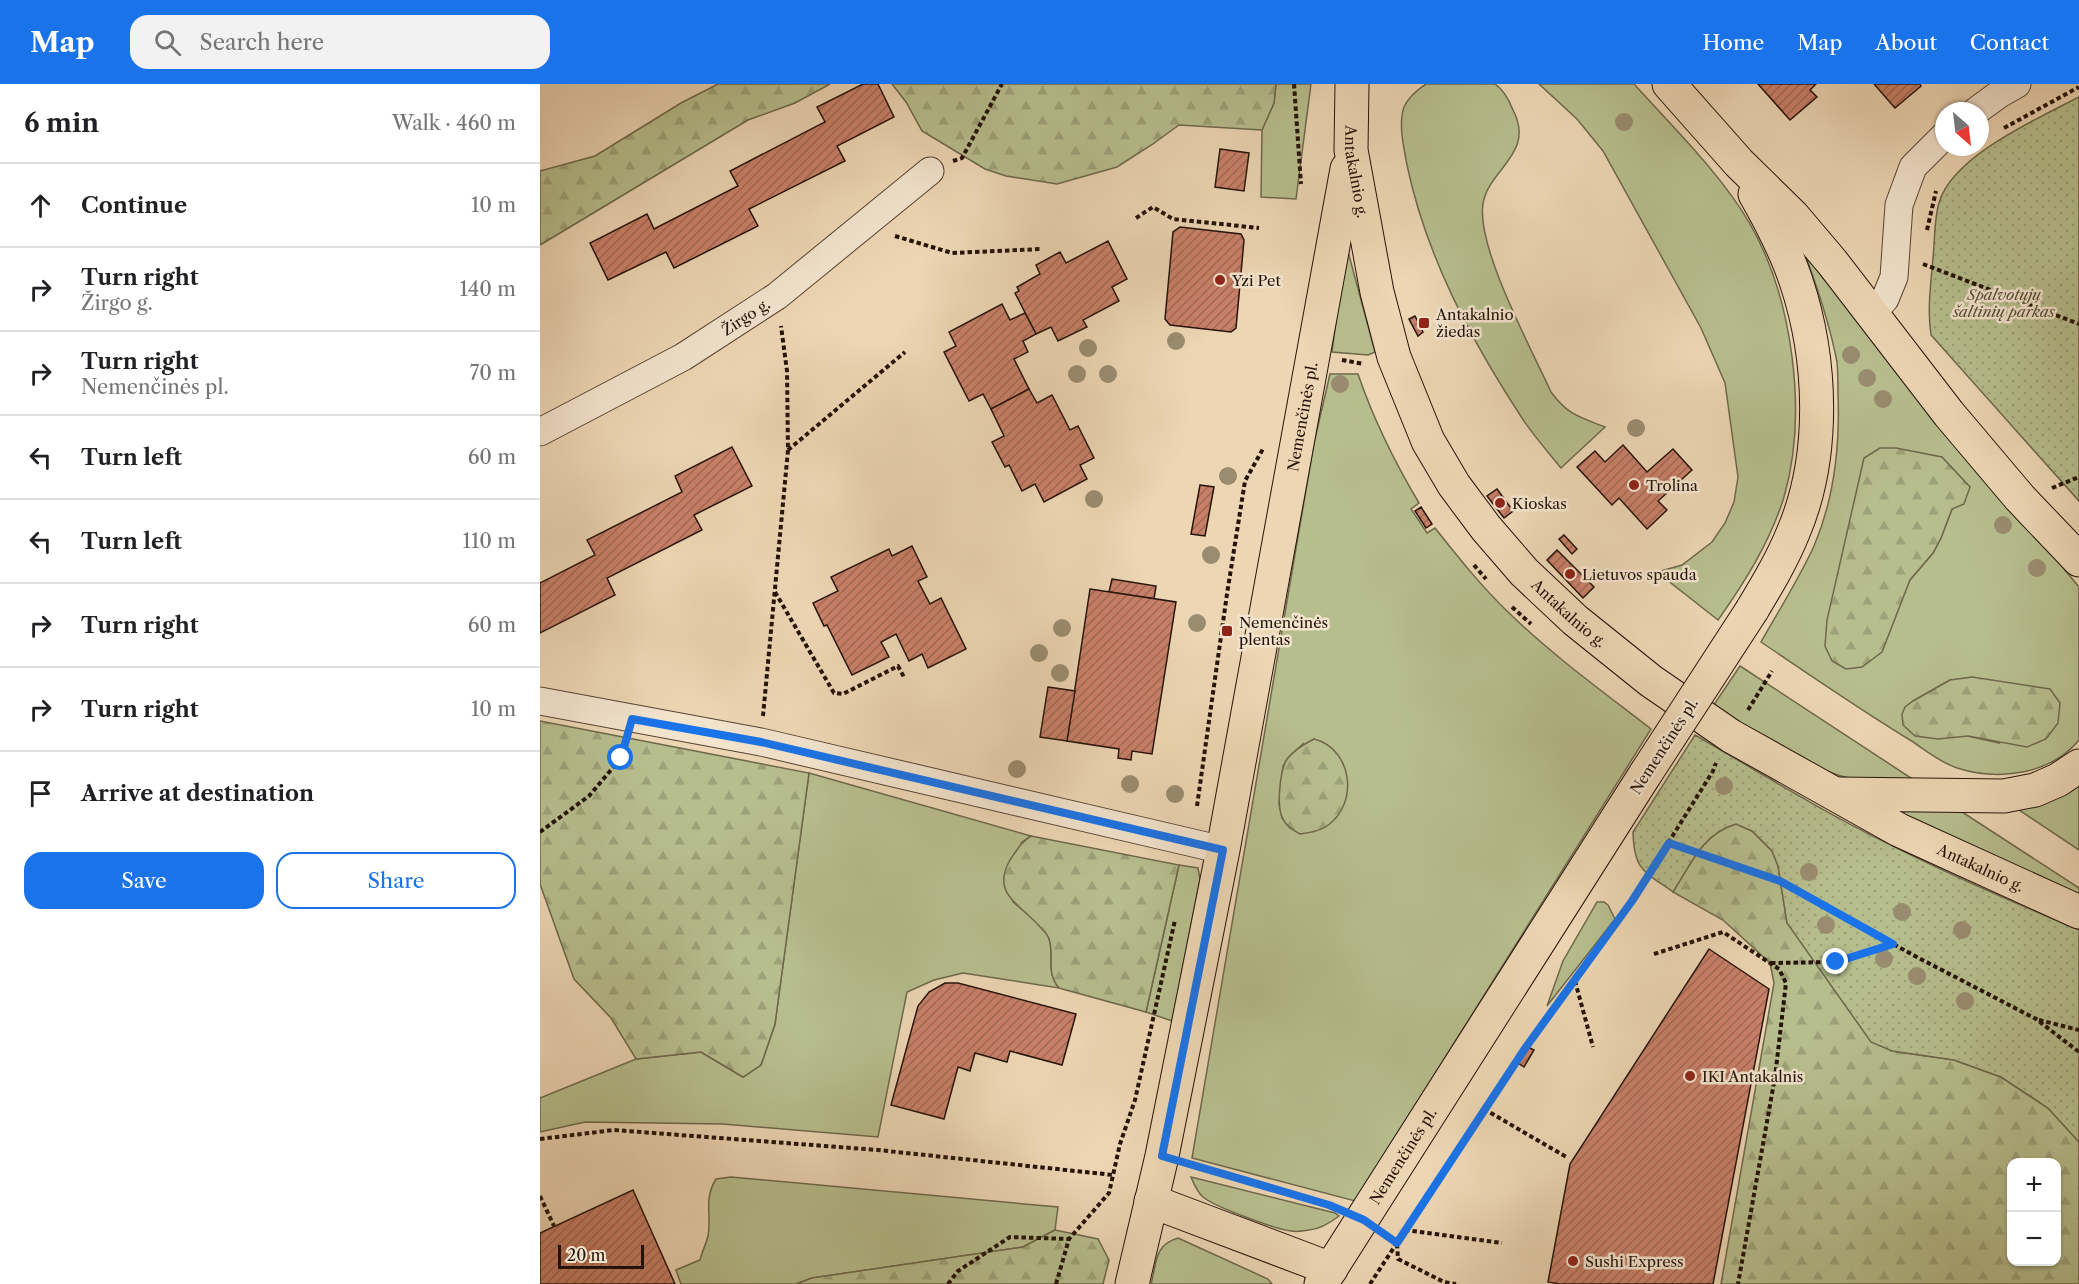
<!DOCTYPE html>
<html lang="en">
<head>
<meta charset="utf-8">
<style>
  body { margin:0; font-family:"Libre Caslon Text",serif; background:#f2f2f2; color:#202124 }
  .controls { position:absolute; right:18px; bottom:18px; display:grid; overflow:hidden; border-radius:12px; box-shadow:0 2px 4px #0004 }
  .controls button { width:54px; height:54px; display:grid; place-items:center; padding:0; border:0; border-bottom:2px solid #e0e0e0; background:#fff; color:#202124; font:30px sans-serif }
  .compass { position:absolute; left:1395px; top:18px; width:54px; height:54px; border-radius:50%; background:#fff; box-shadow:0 2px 4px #0004; rotate:152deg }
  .scale { position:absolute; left:18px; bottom:15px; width:86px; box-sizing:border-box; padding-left:6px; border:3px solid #241308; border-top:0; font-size:16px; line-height:21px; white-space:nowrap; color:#241308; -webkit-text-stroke:4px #f3e4ce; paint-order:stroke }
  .stop { position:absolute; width:18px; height:18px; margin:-14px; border:4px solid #1a73e8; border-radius:50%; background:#fff }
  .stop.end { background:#1a73e8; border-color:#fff; box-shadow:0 2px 6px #0008 }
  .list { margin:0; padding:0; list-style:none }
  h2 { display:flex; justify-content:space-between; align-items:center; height:78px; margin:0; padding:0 24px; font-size:26px }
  h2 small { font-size:20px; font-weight:400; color:#757577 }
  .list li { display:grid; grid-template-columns:39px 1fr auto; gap:18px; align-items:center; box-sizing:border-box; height:84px; padding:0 24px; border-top:2px solid #e0e0e0 }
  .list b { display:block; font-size:22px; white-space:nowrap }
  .list p { margin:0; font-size:20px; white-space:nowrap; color:#757577 }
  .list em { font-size:20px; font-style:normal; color:#757577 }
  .actions { display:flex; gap:12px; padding:18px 24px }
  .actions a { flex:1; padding:14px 0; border:2px solid #1a73e8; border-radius:18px; text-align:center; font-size:21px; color:#1a73e8 }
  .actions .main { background:#1a73e8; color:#fff }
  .icon { flex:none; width:33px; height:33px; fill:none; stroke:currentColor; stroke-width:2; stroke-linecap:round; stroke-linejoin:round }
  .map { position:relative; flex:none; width:1539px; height:1200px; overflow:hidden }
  header { display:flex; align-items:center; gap:36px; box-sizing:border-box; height:84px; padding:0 30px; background:#1a73e8; color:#fff }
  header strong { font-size:28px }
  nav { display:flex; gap:33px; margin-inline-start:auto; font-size:21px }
  .search { width:420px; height:54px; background:#f2f2f2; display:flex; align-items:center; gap:15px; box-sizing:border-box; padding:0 21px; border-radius:18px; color:#757577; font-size:22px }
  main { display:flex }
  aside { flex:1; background:#fff }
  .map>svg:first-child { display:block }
  .grass { fill:#b7be8e; stroke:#6e684b; stroke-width:1.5; fill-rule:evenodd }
  .forest { fill:url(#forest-firs); stroke:#6e684b; stroke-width:1.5; fill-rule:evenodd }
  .park { fill:url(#park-dots); stroke:#6e684b; stroke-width:1.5 }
  .building { fill:url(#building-hatch); stroke:#241308; stroke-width:1.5 }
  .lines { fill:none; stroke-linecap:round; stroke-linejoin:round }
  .street-casing { stroke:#564433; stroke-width:29 }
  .primary-casing { stroke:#241308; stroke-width:35 }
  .path { stroke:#241308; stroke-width:4; stroke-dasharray:4.5 3; stroke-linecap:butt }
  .street { stroke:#f3e4ce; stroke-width:27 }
  .primary { stroke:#edd6b4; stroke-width:33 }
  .primary-bridge-casing { stroke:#241308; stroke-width:35; stroke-linecap:butt }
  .primary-bridge { stroke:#edd6b4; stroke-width:33 }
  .tree { fill:#9a8c6f }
  .route { stroke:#1a73e8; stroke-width:8 }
  .poi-dot { fill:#8f2418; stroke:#f3e4ce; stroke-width:2 }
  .labels { text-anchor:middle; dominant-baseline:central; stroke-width:5; stroke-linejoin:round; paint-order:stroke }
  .street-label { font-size:15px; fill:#241308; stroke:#f3e4ce }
  .poi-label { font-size:15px; fill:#241308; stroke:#f3e4ce; text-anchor:start }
  .park-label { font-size:15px; font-style:italic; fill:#574f37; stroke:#f3e4ce }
</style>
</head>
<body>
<header>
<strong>Map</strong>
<div class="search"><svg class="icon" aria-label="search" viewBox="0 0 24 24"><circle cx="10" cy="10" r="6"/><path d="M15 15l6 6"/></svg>Search here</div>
<nav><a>Home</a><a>Map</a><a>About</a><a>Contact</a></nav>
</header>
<main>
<aside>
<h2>6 min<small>Walk · 460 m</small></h2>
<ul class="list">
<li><svg class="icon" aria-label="ahead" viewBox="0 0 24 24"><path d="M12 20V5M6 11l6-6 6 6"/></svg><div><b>Continue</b></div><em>10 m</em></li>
<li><svg class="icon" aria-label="right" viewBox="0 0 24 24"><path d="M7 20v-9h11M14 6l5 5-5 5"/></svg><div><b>Turn right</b><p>Žirgo g.</p></div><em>140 m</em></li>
<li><svg class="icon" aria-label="right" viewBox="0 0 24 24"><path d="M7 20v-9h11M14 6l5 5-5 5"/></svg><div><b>Turn right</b><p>Nemenčinės pl.</p></div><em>70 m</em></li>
<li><svg class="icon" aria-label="left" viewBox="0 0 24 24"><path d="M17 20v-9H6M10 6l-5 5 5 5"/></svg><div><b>Turn left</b></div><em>60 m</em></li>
<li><svg class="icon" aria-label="left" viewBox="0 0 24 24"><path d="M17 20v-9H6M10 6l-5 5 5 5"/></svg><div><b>Turn left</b></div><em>110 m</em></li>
<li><svg class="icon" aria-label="right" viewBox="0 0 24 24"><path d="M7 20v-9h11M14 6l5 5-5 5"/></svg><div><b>Turn right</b></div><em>60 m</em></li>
<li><svg class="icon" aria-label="right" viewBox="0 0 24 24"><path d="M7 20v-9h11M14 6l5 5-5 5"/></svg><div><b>Turn right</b></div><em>10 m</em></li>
<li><svg class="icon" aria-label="arrive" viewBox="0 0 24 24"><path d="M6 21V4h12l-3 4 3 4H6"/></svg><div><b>Arrive at destination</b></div></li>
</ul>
<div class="actions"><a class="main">Save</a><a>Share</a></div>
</aside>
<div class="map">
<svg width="1539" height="1200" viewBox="0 0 1539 1200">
  <defs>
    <pattern id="forest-firs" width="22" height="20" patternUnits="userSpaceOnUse" patternTransform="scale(1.5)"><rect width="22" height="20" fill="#b7be8e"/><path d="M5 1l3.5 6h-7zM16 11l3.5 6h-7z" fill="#9da279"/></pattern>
    <pattern id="park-dots" width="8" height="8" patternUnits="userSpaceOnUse" patternTransform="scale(1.5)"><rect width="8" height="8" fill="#b7be8e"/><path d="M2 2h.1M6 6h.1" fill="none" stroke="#9da279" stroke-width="1.8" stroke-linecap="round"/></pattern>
    <pattern id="building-hatch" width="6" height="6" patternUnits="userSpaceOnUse" patternTransform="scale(1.5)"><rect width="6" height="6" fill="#c98069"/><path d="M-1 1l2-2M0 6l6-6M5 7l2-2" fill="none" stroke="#a36854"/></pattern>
  </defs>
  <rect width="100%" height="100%" fill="#edd6b4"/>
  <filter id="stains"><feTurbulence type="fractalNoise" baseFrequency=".00333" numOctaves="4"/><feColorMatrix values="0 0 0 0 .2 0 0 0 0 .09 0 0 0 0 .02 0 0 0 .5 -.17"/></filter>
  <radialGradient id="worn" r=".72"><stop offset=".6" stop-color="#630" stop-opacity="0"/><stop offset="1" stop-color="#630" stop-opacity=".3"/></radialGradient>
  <g class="grass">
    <polygon points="736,0 771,0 756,115 721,113 722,46 734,19"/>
    <path d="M886 0H955C964 6 969 16 973 26 996 70 948 85 943 120 936 163 992 266 1011 308 1028 331 1039 333 1065 343L1021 384C1008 368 993 351 982 334 931 256 886 172 867 81 864 64 858 40 864 23 868 14 878 5 886 0Z"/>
    <path d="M999 0H1094C1132 42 1182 91 1210 140 1253 215 1268 330 1244 413 1230 458 1205 498 1178 536L1117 488 1142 481 1172 458 1185 439 1194 418 1198 393 1185 299 1161 244 1063 67 1037 35Z"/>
    <polygon points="806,160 835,268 828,271 792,268"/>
    <path d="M1266 173 1539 503V656C1510 691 1458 697 1417 684 1401 679 1384 665 1370 656 1319 625 1270 591 1221 558 1239 526 1259 495 1274 462 1294 415 1300 361 1298 310 1298 300 1298 289 1297 278 1290 242 1279 208 1266 173ZM1402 373 1412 425 1401 454 1393 469 1370 496ZM1410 596 1459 659 1428 652 1373 617Z"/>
    <path d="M790 290H818C834 337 854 377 879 419L871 425 887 449 895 444C918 473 941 502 968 528 1012 571 1062 607 1111 645L815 1117 652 1074 774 359ZM763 660 750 744 742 734 739 720 743 682 749 673Z"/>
    <path d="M1200 582 1374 696C1355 696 1327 699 1309 694 1262 683 1214 647 1173 622Z"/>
    <path d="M269 689 491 752 481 759 473 818C484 827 505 841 509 854 515 872 505 887 519 904L423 889 394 896 367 908 338 1053 183 1040 45 1038 0 1048V1014L96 975 161 968 203 993 221 981 235 940Z"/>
    <polygon points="1539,700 1539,766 1476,724"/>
    <polygon points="1416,724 1539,804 1539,810 1463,778 1359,728"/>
    <polygon points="639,781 658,784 660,795 632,937 606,928"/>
    <polygon points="1057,818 1064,818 1068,821 1075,835 1007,922 1023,877"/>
    <path d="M191 1093 518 1123 515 1146 483 1163 272 1194 256 1200H141L136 1186 160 1176C162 1168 166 1160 168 1152 172 1131 163 1116 176 1095Z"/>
    <path d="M651 1093 795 1129 799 1132C790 1139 781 1145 769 1146 764 1147 756 1148 751 1147 735 1145 675 1123 663 1113 657 1108 654 1100 651 1093Z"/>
    <path d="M638 1154 728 1195 732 1200H611C617 1178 614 1161 638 1154Z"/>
  </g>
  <g class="forest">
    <polygon points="178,0 290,0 255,19 208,36 0,161 0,87 55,72 141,19"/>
    <polygon points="352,0 736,0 734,19 722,46 639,41 613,60 577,83 517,100 466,92 445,85 382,47 366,18"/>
    <polygon points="1340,364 1356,364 1402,373 1430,403 1424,420 1412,425 1401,454 1393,469 1370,496 1342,568 1322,583 1306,585 1292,577 1285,562 1287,536 1324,374"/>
    <polygon points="1432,593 1510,605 1520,619 1518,639 1506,655 1487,663 1428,652 1398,655 1375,652 1363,641 1362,630 1365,623 1373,617 1410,596"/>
    <polygon points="0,637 269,689 235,940 221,981 203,993 161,968 96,975 71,934 34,895 0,800"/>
    <path d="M774 655C813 665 819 720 787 742 780 747 769 749 760 750 753 746 746 742 743 735 736 723 740 686 747 675 754 666 764 660 774 655Z"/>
    <path d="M1196 740 1212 747 1232 767 1238 782 1247 839 1352 967 1414 976 1461 993 1508 1024 1539 1058V1200H1181L1234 899 1230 879 1183 836 1133 808C1151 780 1162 750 1196 740ZM1472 1078H1516V1178H1472Z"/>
    <path d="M491 752 639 781 606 928 519 904C505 887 515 873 509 855 508 851 504 847 501 844 482 821 450 811 470 776 477 766 481 758 491 752Z"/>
    <polygon points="515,1146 558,1155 569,1176 563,1200 256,1200 272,1194 483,1163"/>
  </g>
  <g class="park">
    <path d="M1539 13V417L1391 251C1387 225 1391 200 1393 174 1395 156 1394 135 1399 119 1412 72 1499 34 1539 13Z"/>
    <path d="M1155 651C1219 688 1283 728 1351 761 1412 792 1475 819 1539 846V1058L1508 1024 1461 993 1414 976 1352 967 1331 958 1247 839 1238 782 1232 767 1212 747 1196 740C1162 750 1151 780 1133 808 1104 787 1094 787 1093 748Z"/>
  </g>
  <g class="building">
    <polygon points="323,0 338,0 354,33 297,62 305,77 209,125 218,142 134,184 126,168 68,196 50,159 107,130 114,145 198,102 190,87 285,38 277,23"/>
    <polygon points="1218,0 1276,0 1270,6 1277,13 1250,36"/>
    <polygon points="1334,0 1380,0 1381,2 1355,24"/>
    <polygon points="680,65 709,69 704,107 675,103"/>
    <polygon points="640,143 701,150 704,156 696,244 691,248 630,241 625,235 633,148"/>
    <polygon points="568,157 587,195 572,203 579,217 543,236 547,243 518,257 511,243 496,250 475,209 479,207 477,203 500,190 496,181 520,168 526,179"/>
    <polygon points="462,220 470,236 485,229 496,250 483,257 488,268 474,275 489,305 451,325 443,310 429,317 404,268 416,262 409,248"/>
    <polygon points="875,232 883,248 878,252 869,235"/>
    <polygon points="489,305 497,319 512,311 530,346 538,342 554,374 540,381 547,395 504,418 495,400 482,407 469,381 465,383 452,358 464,352 451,325"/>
    <polygon points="1083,361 1107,388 1133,365 1152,386 1118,417 1127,426 1107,445 1079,414 1072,421 1037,383 1055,367 1065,378"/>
    <polygon points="192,363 212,402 154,431 162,446 67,494 75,511 0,549 0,499 55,471 47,456 142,408 135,392"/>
    <polygon points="660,401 674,403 665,452 651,450"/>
    <polygon points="957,405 973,427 964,434 947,412"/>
    <polygon points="881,423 892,440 886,444 875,427"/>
    <polygon points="1024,451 1037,465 1032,470 1019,455"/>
    <polygon points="372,462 387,493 378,497 390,520 401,514 426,565 388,584 382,570 369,577 356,550 341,558 349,573 312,591 287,541 284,542 273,519 298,507 291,493 349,465 352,472"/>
    <polygon points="1017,466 1054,503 1043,514 1007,476"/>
    <polygon points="572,495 616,502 614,515 569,508"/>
    <polygon points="550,505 636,518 612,670 592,667 591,676 578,674 579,665 527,657"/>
    <polygon points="508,603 535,607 527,657 500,653"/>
    <polygon points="1169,865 1229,905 1173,1200 1020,1200 1008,1198 1030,1080"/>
    <polygon points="405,899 418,899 536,930 522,981 470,967 467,978 435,969 430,987 418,983 404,1035 351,1021 378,922 389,908"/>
    <polygon points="988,963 994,966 984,983 978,979"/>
    <polygon points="93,1106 135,1200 0,1200 0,1149"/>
  </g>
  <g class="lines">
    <defs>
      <g id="street">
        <polyline points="1436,27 1458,11 1477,0"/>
        <polyline points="1332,229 1345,215 1354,193 1359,121 1373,83 1404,52"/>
        <path id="s1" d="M0 348 143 273 237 212 390 87"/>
        <polyline points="0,617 221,658 683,766"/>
      </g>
      <g id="primary">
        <path id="s2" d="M812 0 811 66 837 208 854 273 888 357 914 401 946 444 984 488 1035 536 1111 597 1191 652 1359 746 1539 828"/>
        <polyline points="1129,0 1199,79 1253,132 1292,178 1409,330 1480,414 1539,476"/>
        <path d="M1212 526C1227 501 1242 476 1253 449 1286 372 1282 275 1256 197 1246 167 1231 138 1215 110"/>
        <polyline points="1298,710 1464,712 1495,706 1518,696 1539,682"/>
        <polyline points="611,1117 791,1185"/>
        <path id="s3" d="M592 1200 622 1072 683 766 807 85"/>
        <path id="s4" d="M781 1200 1106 689"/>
      </g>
    </defs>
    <use href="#street" class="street-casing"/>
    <use href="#primary" class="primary-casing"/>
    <g class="path">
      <polyline points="754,0 761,100"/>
      <polyline points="1464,44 1539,3"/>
      <polyline points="413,77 422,74 462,0"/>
      <polyline points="596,134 613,123 633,135 719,144"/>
      <polyline points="1387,146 1396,107"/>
      <polyline points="355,152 412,169 502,165"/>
      <polyline points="1383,180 1539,240"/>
      <polyline points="802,276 824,280"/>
      <polyline points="248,366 365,268"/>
      <polyline points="1512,404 1539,393"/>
      <polyline points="934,481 946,495"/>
      <polyline points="235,508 294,609 303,610 358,582 365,595"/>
      <polyline points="972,523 991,540"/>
      <polyline points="1208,626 1232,587"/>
      <polyline points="223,632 248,366 247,287 241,242"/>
      <polyline points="657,722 687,510 705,397 724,363"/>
      <polyline points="0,748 49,712 81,674 85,660"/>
      <polyline points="1129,759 1240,797 1373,871 1496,935 1539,968"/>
      <polyline points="1114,870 1183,848 1239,885 1246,899 1235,993 1198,1200"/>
      <polyline points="1231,879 1296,878 1353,860"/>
      <polyline points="1035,897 1053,963"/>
      <polyline points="1499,936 1539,946"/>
      <polyline points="944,1025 1028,1074"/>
      <polyline points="0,1055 74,1046 338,1066 573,1091"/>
      <polyline points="652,1081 794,1123"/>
      <polyline points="0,1112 14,1142"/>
      <polyline points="865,1146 962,1159"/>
      <polyline points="857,1160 858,1175 904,1198 916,1200"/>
      <polyline points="408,1200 418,1187 470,1153 529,1155"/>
      <polyline points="516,1200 529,1155 569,1109 580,1060 595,1016 635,836"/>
      <polyline points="830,1200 986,963 1092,817 1173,687 1176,679"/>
    </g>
    <use href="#street" class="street"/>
    <use href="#primary" class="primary"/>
    <defs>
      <polyline id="primary-bridge" points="1106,689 1212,526"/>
    </defs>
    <use href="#primary-bridge" class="primary-bridge-casing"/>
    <use href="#primary-bridge" class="primary-bridge"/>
  </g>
  <g class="tree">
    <circle cx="1084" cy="38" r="9"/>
    <circle cx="636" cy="257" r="9"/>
    <circle cx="548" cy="264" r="9"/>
    <circle cx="1311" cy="271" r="9"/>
    <circle cx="537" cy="290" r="9"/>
    <circle cx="568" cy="290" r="9"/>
    <circle cx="1327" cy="294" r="9"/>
    <circle cx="800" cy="300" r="9"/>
    <circle cx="1343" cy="315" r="9"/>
    <circle cx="1096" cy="344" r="9"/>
    <circle cx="688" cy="392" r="9"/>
    <circle cx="554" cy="415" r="9"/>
    <circle cx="1463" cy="441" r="9"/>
    <circle cx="671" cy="471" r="9"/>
    <circle cx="1497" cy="484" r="9"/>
    <circle cx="657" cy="539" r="9"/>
    <circle cx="522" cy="544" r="9"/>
    <circle cx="499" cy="569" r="9"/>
    <circle cx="520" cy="589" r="9"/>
    <circle cx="477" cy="685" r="9"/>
    <circle cx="590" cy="700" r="9"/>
    <circle cx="1184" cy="702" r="9"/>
    <circle cx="635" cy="710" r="9"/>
    <circle cx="1269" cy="788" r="9"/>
    <circle cx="1362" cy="828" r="9"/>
    <circle cx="1286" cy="841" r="9"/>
    <circle cx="1422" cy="846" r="9"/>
    <circle cx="1344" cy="875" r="9"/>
    <circle cx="1377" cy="892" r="9"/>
    <circle cx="1425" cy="917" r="9"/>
  </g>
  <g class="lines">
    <polyline class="route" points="81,674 92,635 221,658 683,766 622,1072 789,1121 824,1136 857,1159 986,963 1092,817 1129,759 1240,797 1353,860 1296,878"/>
  </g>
  <g class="poi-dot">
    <circle cx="680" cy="196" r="6"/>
    <rect x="878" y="233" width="12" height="12" rx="3"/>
    <circle cx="1094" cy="401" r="6"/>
    <circle cx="960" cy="419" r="6"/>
    <circle cx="1030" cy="490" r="6"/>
    <rect x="681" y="541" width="12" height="12" rx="3"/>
    <circle cx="1150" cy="992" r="6"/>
    <circle cx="1033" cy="1177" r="6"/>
  </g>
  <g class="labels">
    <g class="street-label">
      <text stroke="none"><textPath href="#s2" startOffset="88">Antakalnio g.</textPath></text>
      <text stroke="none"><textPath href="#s1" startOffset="236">Žirgo g.</textPath></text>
      <text stroke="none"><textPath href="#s3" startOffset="884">Nemenčinės pl.</textPath></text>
      <text stroke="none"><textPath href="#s2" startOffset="592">Antakalnio g.</textPath></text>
      <text transform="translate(1124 662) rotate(-57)">Nemenčinės pl.</text>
      <text stroke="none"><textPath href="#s2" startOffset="1078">Antakalnio g.</textPath></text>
      <text stroke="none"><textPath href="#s4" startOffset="152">Nemenčinės pl.</textPath></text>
    </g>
    <g class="poi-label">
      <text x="692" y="196">Yzi Pet</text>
      <text x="896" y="230">Antakalnio<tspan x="896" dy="17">žiedas</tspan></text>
      <text x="1106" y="401">Trolina</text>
      <text x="972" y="419">Kioskas</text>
      <text x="1042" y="490">Lietuvos spauda</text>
      <text x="699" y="538">Nemenčinės<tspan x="699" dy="17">plentas</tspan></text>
      <text x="1162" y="992">IKI Antakalnis</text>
      <text x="1045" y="1177">Sushi Express</text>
    </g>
    <g class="park-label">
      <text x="1464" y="210">Spalvotųjų<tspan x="1464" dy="17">šaltinių parkas</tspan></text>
    </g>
  </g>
  <rect width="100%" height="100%" filter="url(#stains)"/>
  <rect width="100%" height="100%" fill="url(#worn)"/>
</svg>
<div class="controls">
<button>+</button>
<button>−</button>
</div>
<svg class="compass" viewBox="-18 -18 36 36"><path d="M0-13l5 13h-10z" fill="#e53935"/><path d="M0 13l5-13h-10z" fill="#757577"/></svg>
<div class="scale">20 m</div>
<div class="stop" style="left:81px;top:674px"></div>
<div class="stop end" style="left:1296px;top:878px"></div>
</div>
</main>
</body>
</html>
